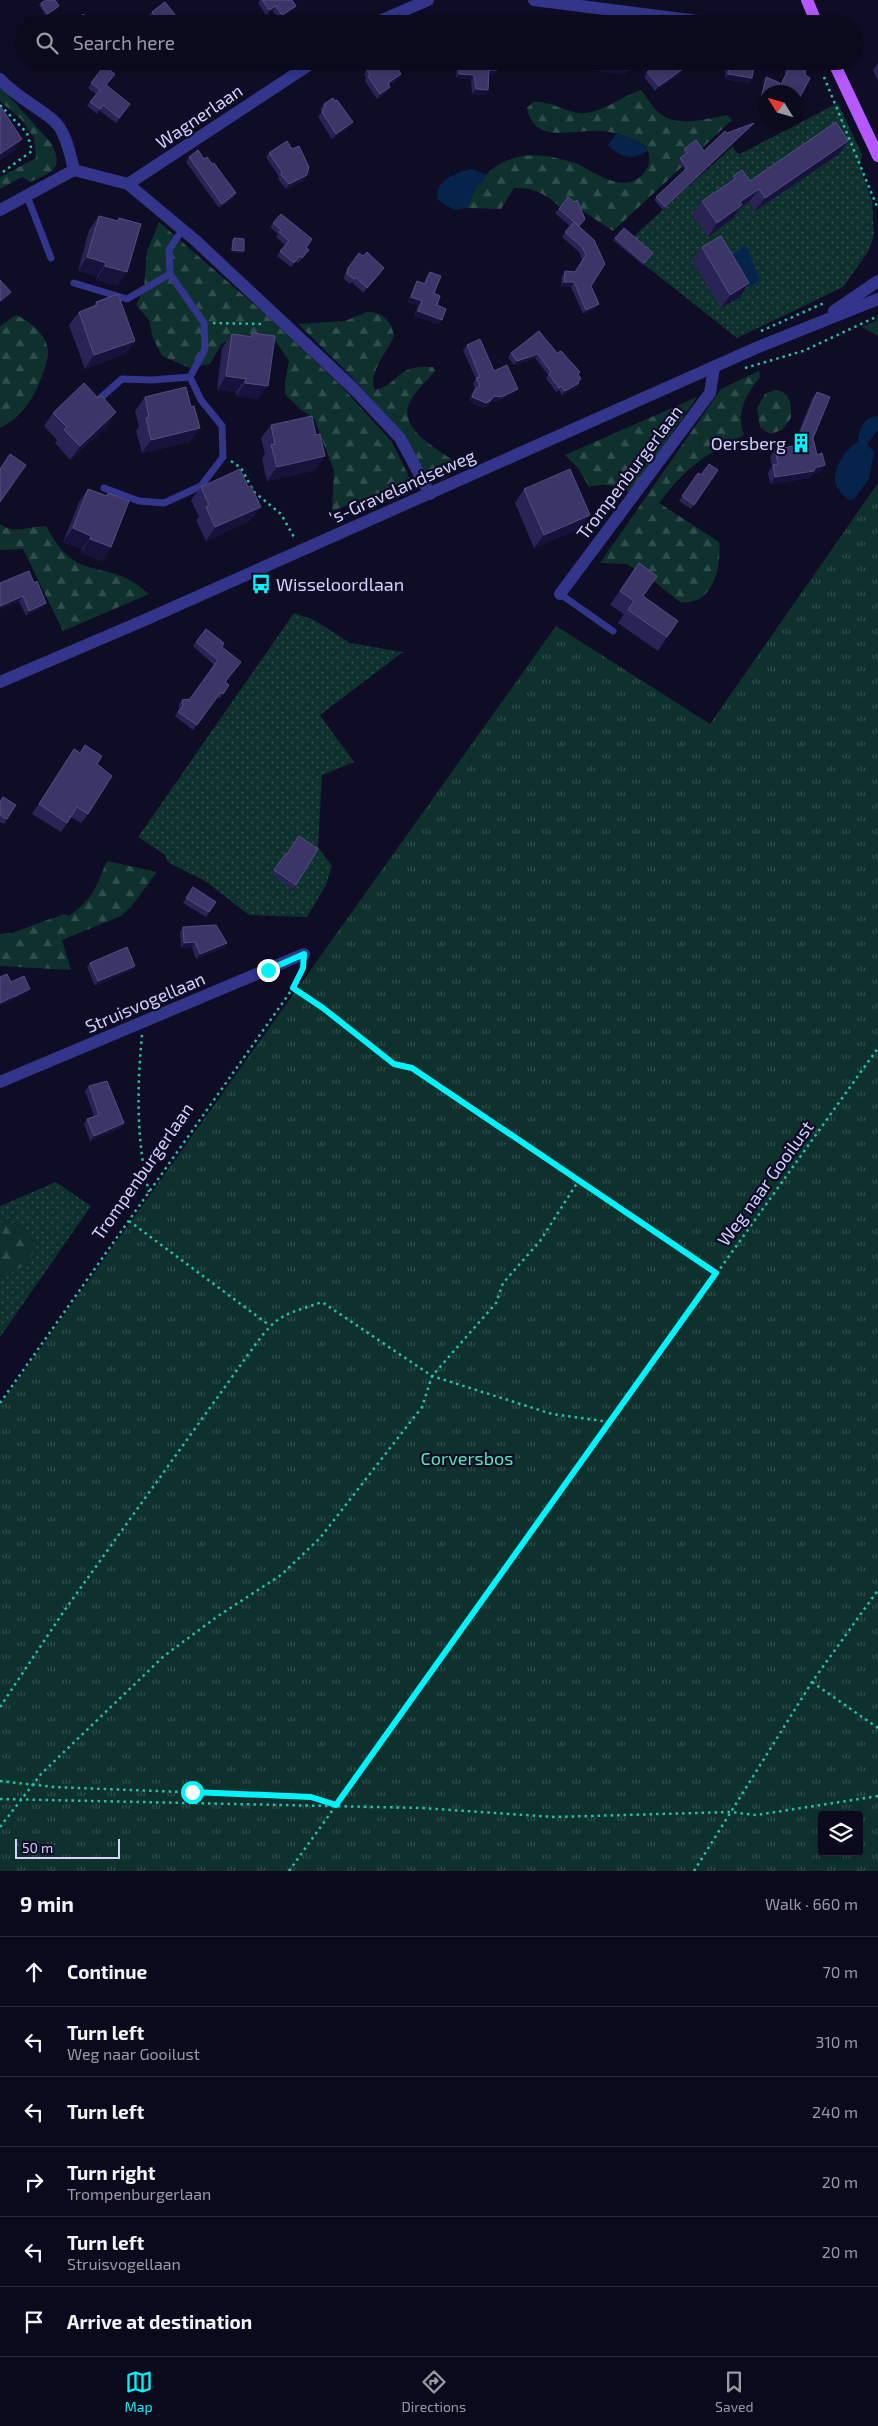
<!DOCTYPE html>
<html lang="en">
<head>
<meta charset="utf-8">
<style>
  body { margin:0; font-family:"Exo 2",sans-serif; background:#141225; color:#f1f3f6 }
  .controls { position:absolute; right:15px; bottom:15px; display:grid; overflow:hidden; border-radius:5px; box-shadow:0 2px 8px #0003 }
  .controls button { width:45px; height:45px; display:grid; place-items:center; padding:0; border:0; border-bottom:1px solid #2b2a3b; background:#0b091c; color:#f1f3f6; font:25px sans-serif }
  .compass { position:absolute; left:758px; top:85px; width:45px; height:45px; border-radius:50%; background:#0b091c; box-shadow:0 2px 8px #0003; rotate:307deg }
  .scale { position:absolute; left:15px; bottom:12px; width:105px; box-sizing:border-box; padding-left:5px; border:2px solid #d3d1ff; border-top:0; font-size:14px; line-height:18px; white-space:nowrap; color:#d3d1ff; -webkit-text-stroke:4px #0f0c26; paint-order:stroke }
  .stop { position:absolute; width:15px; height:15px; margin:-11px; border:4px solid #00f4fc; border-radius:50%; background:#fff }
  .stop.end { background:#00f4fc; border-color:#fff; box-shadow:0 1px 5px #0008 }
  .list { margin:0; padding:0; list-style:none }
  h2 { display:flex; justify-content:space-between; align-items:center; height:65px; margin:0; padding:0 20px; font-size:21px }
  h2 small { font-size:16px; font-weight:400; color:#9a9aa3 }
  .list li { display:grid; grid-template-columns:32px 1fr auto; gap:15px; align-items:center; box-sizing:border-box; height:70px; padding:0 20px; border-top:1px solid #2b2a3b }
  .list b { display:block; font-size:19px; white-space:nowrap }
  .list p { margin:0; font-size:16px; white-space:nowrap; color:#9a9aa3 }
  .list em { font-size:16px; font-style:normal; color:#9a9aa3 }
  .icon { flex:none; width:28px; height:28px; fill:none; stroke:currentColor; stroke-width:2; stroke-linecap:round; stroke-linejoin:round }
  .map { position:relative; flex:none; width:878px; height:1871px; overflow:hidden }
  .search { position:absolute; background:#0b091c; box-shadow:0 2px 8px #0003; left:15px; right:15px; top:15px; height:55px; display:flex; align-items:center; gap:12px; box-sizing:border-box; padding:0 18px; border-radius:28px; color:#9a9aa3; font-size:19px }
  .sheet { height:485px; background:#0b091c }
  nav { display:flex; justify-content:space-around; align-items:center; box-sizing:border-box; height:70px; border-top:1px solid #2b2a3b; background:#0b091c; font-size:14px; color:#9a9aa3 }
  nav a { display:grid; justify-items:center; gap:2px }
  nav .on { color:#00f4fc }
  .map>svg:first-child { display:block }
  .grass { fill:url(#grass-dots) }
  .forest { fill:url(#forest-firs) }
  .park { fill:url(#park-tufts); fill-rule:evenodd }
  .water { fill:#06244b }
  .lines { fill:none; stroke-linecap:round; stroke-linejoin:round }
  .path { stroke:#21c3ae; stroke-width:2.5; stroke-dasharray:2.5 4; stroke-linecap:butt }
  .service { stroke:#32358a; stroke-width:7 }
  .minor { stroke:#32358a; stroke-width:12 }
  .tertiary { stroke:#32358a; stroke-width:12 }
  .primary { stroke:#b558ff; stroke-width:12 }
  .wall { fill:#2a2356 }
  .shaded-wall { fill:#17123b }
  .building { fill:#3c3668; stroke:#544e80 }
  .route { stroke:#00f4fc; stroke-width:6 }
  .labels { text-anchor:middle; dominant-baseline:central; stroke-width:4.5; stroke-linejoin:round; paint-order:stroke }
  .street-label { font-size:18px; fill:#d3d1ff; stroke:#0f0c26 }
  .poi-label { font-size:18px; fill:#d3d1ff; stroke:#0f0c26; text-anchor:end }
  .park-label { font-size:18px; fill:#50ecba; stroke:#0f0c26 }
</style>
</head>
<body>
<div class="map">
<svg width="878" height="1871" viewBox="0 0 878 1871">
  <defs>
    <pattern id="grass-dots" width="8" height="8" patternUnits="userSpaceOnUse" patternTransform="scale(1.25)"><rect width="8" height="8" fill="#0e312d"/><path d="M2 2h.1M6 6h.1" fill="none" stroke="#304e4c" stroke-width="1.8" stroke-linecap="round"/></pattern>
    <pattern id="forest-firs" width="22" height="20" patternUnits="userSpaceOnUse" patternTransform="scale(1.25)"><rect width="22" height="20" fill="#0e312d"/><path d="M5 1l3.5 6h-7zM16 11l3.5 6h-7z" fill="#304e4c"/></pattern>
    <pattern id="park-tufts" width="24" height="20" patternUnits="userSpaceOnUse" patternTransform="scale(1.25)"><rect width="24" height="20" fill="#0e312d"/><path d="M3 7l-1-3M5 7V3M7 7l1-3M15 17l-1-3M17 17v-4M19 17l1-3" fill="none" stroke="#304e4c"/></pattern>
  </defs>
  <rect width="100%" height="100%" fill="#0f0c26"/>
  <g class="grass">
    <polygon points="838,103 862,155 860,165 872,201 874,235 868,252 843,287 737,338 622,247 733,146 735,151 740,154"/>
    <polygon points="294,613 314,620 350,643 403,652 320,715 354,762 322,775 318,847 332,866 326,885 307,917 249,915 205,881 169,863 164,854 138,837"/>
    <path d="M56 1182 91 1206 0 1337V1277L16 1270 33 1242C26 1228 16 1219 0 1223V1206Z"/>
  </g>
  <g class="forest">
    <path d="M0 86 52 144C64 170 52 172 30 182L22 177 0 189V177L36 158 34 138 21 119 0 101Z"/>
    <path d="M641 90C647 96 649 103 655 109 674 130 704 119 727 115L732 120 613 231 574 205 565 211C549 197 537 187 514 188L501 209 467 208C482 164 516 147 560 159 565 160 573 162 578 164 597 174 629 197 646 170 649 166 650 162 649 156 648 147 643 144 635 140 622 134 606 130 591 131 576 131 559 135 545 131 534 127 529 119 527 108L533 102C551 100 568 115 586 113 607 110 622 96 641 90Z"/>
    <polygon points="159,222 265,314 342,387 392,442 411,481 332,511 334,471 314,418 300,409 285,394 285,383 289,361 276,342 255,336 222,343 210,364 190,368 162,356 153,338 149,320 136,305 144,288 147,252"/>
    <path d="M367 312C383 312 390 320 394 335 389 352 367 371 375 390 401 384 394 364 433 367L435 371C428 380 418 388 412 398 394 427 435 447 454 461L426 473 402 433 351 376 298 324 345 321Z"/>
    <path d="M16 315C31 322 50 337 48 356 41 384 28 415 0 428V326Z"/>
    <polygon points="878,320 878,336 862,327"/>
    <path d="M759 371 760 377C747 393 735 413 744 434L741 437C702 456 686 468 659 503L719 542C722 568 712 607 680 602L652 580 627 564 600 563 721 389Z"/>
    <path d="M775 390C790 391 792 405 791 418L782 430 770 434 760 427 757 408 765 394Z"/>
    <path d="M697 397 630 493C615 485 606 483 589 487L578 468 565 455Z"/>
    <path d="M0 524C14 535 29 526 46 526 54 541 66 559 83 565 112 575 123 571 149 594L63 631 23 549 0 550Z"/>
    <path d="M107 861 157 872 131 907 121 916 62 940 71 970 0 966V934L12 933 64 914 69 916C95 897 95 888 107 861Z"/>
    <path d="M6 1222C22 1223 31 1233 34 1248 32 1264 14 1272 0 1277V1223Z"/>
  </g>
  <path class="park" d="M878 483V1871H0V1405L556 626 710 724ZM822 1815H859V1852H822Z"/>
  <g class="water">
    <path d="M616 134C628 135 640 142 648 150 634 161 620 158 608 145Z"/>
    <path d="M472 169 487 175 475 190 467 208 454 210 438 200C433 180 458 172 472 169Z"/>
    <polygon points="746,246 760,280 748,288 730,255"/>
    <path d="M878 416V430L867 444 874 452 869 479 854 499 849 500C843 495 836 489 835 481 834 467 846 448 858 442 860 428 863 417 878 416Z"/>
  </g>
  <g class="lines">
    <g class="path">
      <polyline points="824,77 878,209"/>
      <polyline points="0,105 27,133 32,151 0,174"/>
      <polyline points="213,323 265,324"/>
      <polyline points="761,331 824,303"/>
      <polyline points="745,368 803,351 878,316"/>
      <polyline points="231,461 241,468 254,492 281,514 295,539"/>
      <polyline points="293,988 352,1029 394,1065 412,1068 717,1273"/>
      <path d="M142 1035C137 1086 136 1142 149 1192"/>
      <polyline points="129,1221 269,1325"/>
      <polyline points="0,1403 293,988 303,968"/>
      <polyline points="812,1682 878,1728"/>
      <path d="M0 1707 64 1611 255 1345C279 1312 286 1315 322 1302L432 1376 552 1414 610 1422"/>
      <polyline points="0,1781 54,1787 311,1797 332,1804"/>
      <polyline points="0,1799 422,1808 554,1817 731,1812 756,1815 878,1796"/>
      <polyline points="0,1827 41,1774 164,1656 218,1616 281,1575 320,1538 422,1407 432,1376 496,1303 503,1283 540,1241 579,1180"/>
      <polyline points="289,1871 878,1048"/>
      <polyline points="694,1871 812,1682 878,1590"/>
    </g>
    <g class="service">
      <polyline points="27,196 51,258"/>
      <polyline points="74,283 127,299 170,274 169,250 182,230"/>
      <polyline points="97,401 122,379 152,380 190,377 205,349 204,323 170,274"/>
      <polyline points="104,488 139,501 164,503 201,486 223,457 222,426 201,400 190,377"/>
      <polyline points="560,594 613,631"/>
    </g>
    <g class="minor">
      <polyline points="534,0 721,24"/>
      <polyline points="373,24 428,0"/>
      <path d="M0 79C15 96 35 105 53 120 66 131 70 154 74 170L128 184 195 240 353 388 400 438 430 494"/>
      <polyline points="128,184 315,61"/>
      <polyline points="0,210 74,170"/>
      <polyline points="560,594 710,393 714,367"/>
      <polyline points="0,1082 304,954"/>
    </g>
    <g class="tertiary">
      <polyline points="834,311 878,281"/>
      <polyline points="0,682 147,619 756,348 878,299"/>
    </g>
    <g class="primary">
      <polyline points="807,0 817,24"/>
      <polyline points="833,61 878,156"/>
    </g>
  </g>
  <g class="wall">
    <polygon points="260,0 292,0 296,6 292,10 279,19 273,11 266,15 258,3"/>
    <polygon points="41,3 59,6 57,9 46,16 39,5"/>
    <polygon points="152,12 176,16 173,21 169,24 149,24 152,22 148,17"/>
    <polygon points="372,61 386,61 390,67 401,74 398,79 389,85 387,92 377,99 365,81 366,78 364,74 367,70 371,67"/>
    <polygon points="457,61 507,61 504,68 497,67 494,75 489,74 488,90 485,95 472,94 471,79 456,78"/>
    <polygon points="595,61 629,61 624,75 593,70"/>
    <polygon points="656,61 679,61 684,68 681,73 655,91 644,77 647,72 655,66"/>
    <polygon points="731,61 755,61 752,78 749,83 725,79 726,67 730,63"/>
    <polygon points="789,63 800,97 797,102 796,101 796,92 776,92 785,75 785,68"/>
    <polygon points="878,63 878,81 873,70"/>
    <polygon points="104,66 106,85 130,104 116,123 99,110 97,114 87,106 96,94 88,88"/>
    <polygon points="766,77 766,104 760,102 765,80"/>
    <polygon points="335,101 353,122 349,127 332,139 318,117 322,111 320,109 324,104"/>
    <polygon points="754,123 663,210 654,200 685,170 678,161 685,155 683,152 684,149 704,151 727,133"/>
    <polygon points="292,149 304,180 286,189 278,179 279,177 266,157 269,153"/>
    <polygon points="839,154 755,211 749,202 739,209 733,218 708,237 692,215 702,201 728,183 733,176 750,181"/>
    <polygon points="189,157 204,159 212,164 233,198 219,208 186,162"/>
    <polygon points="559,209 594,240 591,286 595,309 583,314 571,287 561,287 562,276 565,271 575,272 582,260 579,252 562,237 570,226 555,213"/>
    <polygon points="99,216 117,221 119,218 118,286 96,280 97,276 78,271 89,230"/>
    <polygon points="273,223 309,250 298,263 296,261 291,267 277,256 285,245 276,237 278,234 270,227"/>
    <polygon points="234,238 244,251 242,253 231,252 232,240"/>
    <polygon points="615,238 652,256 643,265 613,240"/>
    <polygon points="702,247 740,297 721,308 692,261"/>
    <polygon points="359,253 381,273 363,293 352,282 350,284 344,279 345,273"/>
    <polygon points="430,272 434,293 442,320 438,324 414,316 418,306 408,302 414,286 417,281 424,283 427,276"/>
    <polygon points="96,302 135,341 125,354 85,369 69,325 79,312 93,307"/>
    <polygon points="252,333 258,399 236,396 236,392 217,390 222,348 232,334 250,337"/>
    <polygon points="467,345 494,371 514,393 497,402 491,401 487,406 483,408 469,402 472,393 475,388 473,383 476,379 463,350"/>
    <polygon points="511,353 557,353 578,375 579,383 576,388 562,395 559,390 556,392 546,378 548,375 535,358 514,365 508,357"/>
    <polygon points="817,392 813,438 817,455 825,465 820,472 812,474 810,478 770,484 768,473 772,466 770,457 775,450 794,446 795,443 795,441 812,399"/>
    <polygon points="145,397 191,407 190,442 142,453 136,431 139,427 135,411"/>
    <polygon points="98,398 116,412 107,426 70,460 55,443 57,440 44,426 53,413"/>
    <polygon points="271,425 316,470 267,481 262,459 265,454 261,438"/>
    <polygon points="718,470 691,509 679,501 698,473 701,475"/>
    <polygon points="201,487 251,520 206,541 196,520 199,517 191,500"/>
    <polygon points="88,489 106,496 108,493 111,547 102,561 81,553 82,549 63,542 79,502"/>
    <polygon points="524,489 580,528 534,548 515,503"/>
    <polygon points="639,563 643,596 667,637 658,651 618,623 624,614 610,605"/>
    <polygon points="0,583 34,583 43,607 26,616 19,601 0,609"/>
    <polygon points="206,629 222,647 226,682 229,685 220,698 217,697 193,730 175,716 179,710 179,704 182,700 190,699 214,665 193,646"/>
    <polygon points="74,749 97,764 88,814 81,823 71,817 61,832 32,814"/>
    <polygon points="0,802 7,819 4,824 0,822"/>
    <polygon points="286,853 287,854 296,885 292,889 271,874"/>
    <polygon points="193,887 216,902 206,917 183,903"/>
    <polygon points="183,927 224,948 196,959 192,947 181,948 180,932"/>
    <polygon points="90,963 135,966 132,970 95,986 87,967"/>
    <polygon points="89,1086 124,1123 121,1128 90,1141 84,1124 87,1119 94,1116 85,1091"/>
  </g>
  <g class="shaded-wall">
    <polygon points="59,6 57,9 46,16 47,14"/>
    <polygon points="276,6 273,11 266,15 269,10"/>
    <polygon points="296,6 292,10 279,19 282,15"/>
    <polygon points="176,16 173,21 169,24 166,24"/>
    <polygon points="498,63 507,63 504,68 494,67"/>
    <polygon points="597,65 628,70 624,75 593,70"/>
    <polygon points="684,68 681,73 655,91 659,86"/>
    <polygon points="489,70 497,70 494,75 486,74"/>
    <polygon points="401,74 398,79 384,88 388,83"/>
    <polygon points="459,74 474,75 471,79 456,78"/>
    <polygon points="728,74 752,78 749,83 725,79"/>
    <polygon points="390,87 387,92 377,99 380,94"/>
    <polygon points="476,89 488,90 485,95 472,94"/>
    <polygon points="353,122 349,127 332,139 336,134"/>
    <polygon points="754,123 752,125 663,210 665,207"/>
    <polygon points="22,139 13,152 0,161 0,154"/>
    <polygon points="848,141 839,154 755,211 765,198"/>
    <polygon points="307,175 304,180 286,189 289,184"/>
    <polygon points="759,189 749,202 739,209 733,218 708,237 717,223 740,202"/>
    <polygon points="236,193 233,198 219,208 222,204"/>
    <polygon points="232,250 244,251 242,253 231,252"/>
    <polygon points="87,257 106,263 97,276 78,271"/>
    <polygon points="105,266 127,272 118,286 96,280"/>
    <polygon points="384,268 381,273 363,293 367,288"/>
    <polygon points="564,282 574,282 571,287 561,287"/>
    <polygon points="749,283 740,297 721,308 730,295"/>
    <polygon points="11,292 8,297 0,303 0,301"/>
    <polygon points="411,297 422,301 418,306 408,302"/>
    <polygon points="599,304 595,309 583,314 586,310"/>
    <polygon points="418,311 442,320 438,324 414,316"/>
    <polygon points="135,341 125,354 85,369 94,355"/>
    <polygon points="538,354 535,358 514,365 517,361"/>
    <polygon points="226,376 246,379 236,392 217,390"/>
    <polygon points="245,383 268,386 258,399 236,396"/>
    <polygon points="579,383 576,388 562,395 565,391"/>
    <polygon points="518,389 514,393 497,402 490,401 494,396"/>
    <polygon points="472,397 490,401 487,406 483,408 469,402"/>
    <polygon points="116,412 107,426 70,460 80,446"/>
    <polygon points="200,428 190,442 142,453 151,440"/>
    <polygon points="325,456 316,470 267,481 277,467"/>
    <polygon points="825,465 820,472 812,474 810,478 770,484 775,477"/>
    <polygon points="261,507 251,520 206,541 215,527"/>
    <polygon points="590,515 580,528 534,548 544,535"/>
    <polygon points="73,528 91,536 82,549 63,542"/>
    <polygon points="90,539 111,547 102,561 81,553"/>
    <polygon points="23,596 19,601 0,609 0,606"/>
    <polygon points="46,603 43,607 26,616 29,611"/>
    <polygon points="195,942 192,947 181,948 184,943"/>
    <polygon points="227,943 224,948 196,959 200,954"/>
    <polygon points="135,966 132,970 95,986 98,981"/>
    <polygon points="30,989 26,994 0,1006 0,1003"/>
    <polygon points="124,1123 121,1128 90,1141 94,1136"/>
  </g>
  <g class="building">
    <polygon points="46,0 55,0 59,6 47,14 41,3"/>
    <polygon points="262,0 292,0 296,6 282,15 276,6 269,10"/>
    <polygon points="165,2 176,16 166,24 160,24 152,12"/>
    <polygon points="83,14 92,24 78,24 75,21"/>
    <polygon points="41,18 49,24 37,24"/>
    <polygon points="155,19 159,24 149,24"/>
    <polygon points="374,61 386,61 390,67 394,63 401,74 388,83 390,87 380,94 368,76 370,75 367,70 373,65"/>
    <polygon points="460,61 507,61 507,63 498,63 497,70 489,70 488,90 476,89 474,75 459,74"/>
    <polygon points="597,61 629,61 628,70 597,65"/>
    <polygon points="659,61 679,61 684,68 659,86 647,72 658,64"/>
    <polygon points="733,61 755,61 752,78 728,74 730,63 733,63"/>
    <polygon points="789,63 806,65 805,75 810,78 800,97 796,95 796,92 791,92 780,87 788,70"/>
    <polygon points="104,66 115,74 106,85 130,104 119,118 103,105 100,109 90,102 100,90 91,83"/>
    <polygon points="766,77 780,83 776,92 766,92 766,101 761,99"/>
    <polygon points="333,98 335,101 337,100 353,122 336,134 322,112 325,106 324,104"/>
    <polygon points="1,107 22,139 0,154 0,108"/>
    <polygon points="836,122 848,141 765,198 759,189 740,202 742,205 717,223 702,201 735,179 733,176 742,170 750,181"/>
    <polygon points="754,123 665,207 656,197 687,168 680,158 687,153 684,149 696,140 704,151 725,131 727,133"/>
    <polygon points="287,141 292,149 299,146 309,167 307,175 289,184 281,175 282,172 269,153"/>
    <polygon points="198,150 204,159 207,157 212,164 214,163 236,193 222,204 189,157"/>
    <polygon points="568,197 574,202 577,200 585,219 579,226 559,209"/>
    <polygon points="281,214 312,239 306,248 309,250 302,258 299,256 294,263 280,251 289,241 279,232 281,230 273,223"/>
    <polygon points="99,216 118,221 119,218 141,224 127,272 105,266 106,263 87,257"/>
    <polygon points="574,222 594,240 605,264 591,286 599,304 586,310 574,282 564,282 565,271 575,272 586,255 582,247 565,232"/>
    <polygon points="624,228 653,253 644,263 615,238"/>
    <polygon points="721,236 749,283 730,295 702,247"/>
    <polygon points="234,238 244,239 244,251 232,250"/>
    <polygon points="367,252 384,268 367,288 355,277 354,279 347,274 348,268 359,253 363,256"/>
    <polygon points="430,272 441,276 434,293 440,296 437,305 446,309 442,320 418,311 422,301 411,297 417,281 425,284"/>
    <polygon points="0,280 11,292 0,301"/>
    <polygon points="118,294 135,341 94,355 79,312 97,305 96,302"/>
    <polygon points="539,331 557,353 561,351 580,372 578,374 581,379 578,381 579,383 565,391 561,386 559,388 549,374 551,372 538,354 517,361 511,353"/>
    <polygon points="252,333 275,336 268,386 245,383 246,379 226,376 232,334 252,337"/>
    <polygon points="480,339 494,371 507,365 518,389 501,397 494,396 490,401 486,403 472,397 476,388 480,386 476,378 480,377 467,345"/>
    <polygon points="84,383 98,398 101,395 116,412 80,446 64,430 67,427 53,413"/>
    <polygon points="186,387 191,407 194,406 200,428 151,440 146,418 149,417 145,397"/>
    <polygon points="817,392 830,397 813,438 817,455 822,453 825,465 815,468 814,471 775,477 773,465 778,464 775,450 797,445 796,442 801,441 800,434"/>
    <polygon points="312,416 316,435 320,434 325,456 277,467 271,445 275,444 271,425"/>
    <polygon points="10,454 26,465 0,502 0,469"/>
    <polygon points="709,464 718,470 694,505 682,496 698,473 701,475"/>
    <polygon points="240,469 248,487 251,486 261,507 215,527 206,507 209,505 201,487"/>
    <polygon points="570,469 590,515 544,535 524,489"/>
    <polygon points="88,489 107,496 108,493 129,501 111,547 90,539 91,536 73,528"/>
    <polygon points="639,563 657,576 643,596 678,621 667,637 628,610 634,601 620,591"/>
    <polygon points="29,571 34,583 37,581 46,603 29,611 23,596 0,606 0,583"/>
    <polygon points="206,629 224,643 222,647 241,662 225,682 229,685 223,694 221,692 197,725 178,712 183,706 182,700 190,699 218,660 196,642"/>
    <polygon points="85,745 102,756 97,764 112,776 88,814 77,807 67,823 39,804 74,749 80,753"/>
    <polygon points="3,797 16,805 7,819 0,815 0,802"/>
    <polygon points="299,836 318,849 296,885 274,870 286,853 287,854"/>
    <polygon points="193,887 216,902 209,912 186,898"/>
    <polygon points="216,925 227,943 200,954 195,942 184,943 183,927"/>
    <polygon points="127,947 135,966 98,981 90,963"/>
    <polygon points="7,974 11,982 24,976 30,989 0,1003 0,977"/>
    <polygon points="107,1081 124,1123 94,1136 87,1119 99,1115 89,1086"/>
  </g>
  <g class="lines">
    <polyline class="route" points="192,1792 311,1797 336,1805 716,1273 412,1068 394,1064 323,1008 293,988 303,968 304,954 268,970"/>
  </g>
  <defs>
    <symbol id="building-bare" viewBox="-9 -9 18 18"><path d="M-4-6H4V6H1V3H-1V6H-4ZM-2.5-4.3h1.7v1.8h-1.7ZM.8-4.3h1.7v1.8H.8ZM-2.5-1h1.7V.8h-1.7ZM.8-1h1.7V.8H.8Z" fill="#00f4fc" stroke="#0f0c26" stroke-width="2.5" paint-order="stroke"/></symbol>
    <symbol id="bus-bare" viewBox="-9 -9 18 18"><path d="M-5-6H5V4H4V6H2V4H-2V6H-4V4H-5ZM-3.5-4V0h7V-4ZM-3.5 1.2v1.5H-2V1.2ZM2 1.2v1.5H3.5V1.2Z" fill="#00f4fc" stroke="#0f0c26" stroke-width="2.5" paint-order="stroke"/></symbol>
  </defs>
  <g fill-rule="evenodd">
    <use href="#building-bare" x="787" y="429" width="28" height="28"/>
    <use href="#bus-bare" x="247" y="570" width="28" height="28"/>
  </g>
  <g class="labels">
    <g class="street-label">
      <text transform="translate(199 116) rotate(-34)">Wagnerlaan</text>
      <text transform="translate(629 472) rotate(-53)">Trompenburgerlaan</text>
      <text transform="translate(402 486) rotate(-24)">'s-Gravelandseweg</text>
      <text transform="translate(145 1002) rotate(-23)">Struisvogellaan</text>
      <text transform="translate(142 1171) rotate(-55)">Trompenburgerlaan</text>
      <text transform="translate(765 1183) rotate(-54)">Weg naar Gooilust</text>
    </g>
    <g class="poi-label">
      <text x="786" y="443">Oersberg</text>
      <text x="276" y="584" text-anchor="start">Wisseloordlaan</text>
    </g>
    <g class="park-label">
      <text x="467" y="1458">Corversbos</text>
    </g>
  </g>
</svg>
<div class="controls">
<button><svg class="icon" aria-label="layers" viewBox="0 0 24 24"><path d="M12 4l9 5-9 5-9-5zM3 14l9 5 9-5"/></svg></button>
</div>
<svg class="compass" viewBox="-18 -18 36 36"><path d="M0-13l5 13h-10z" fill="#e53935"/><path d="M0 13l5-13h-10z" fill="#9a9aa3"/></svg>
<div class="scale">50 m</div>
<div class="stop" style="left:192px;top:1792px"></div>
<div class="stop end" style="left:268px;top:970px"></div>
<div class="search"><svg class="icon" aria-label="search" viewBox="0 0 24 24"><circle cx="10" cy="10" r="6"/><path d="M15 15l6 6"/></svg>Search here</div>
</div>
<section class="sheet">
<h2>9 min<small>Walk · 660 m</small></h2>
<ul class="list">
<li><svg class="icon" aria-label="ahead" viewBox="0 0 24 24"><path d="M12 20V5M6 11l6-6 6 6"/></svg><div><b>Continue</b></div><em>70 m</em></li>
<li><svg class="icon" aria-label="left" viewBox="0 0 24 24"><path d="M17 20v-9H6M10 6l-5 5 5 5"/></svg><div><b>Turn left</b><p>Weg naar Gooilust</p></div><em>310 m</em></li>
<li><svg class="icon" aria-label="left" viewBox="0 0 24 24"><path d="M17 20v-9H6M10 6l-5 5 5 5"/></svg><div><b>Turn left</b></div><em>240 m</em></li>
<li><svg class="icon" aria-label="right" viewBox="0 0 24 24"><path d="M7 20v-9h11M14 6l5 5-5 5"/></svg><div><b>Turn right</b><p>Trompenburgerlaan</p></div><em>20 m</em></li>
<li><svg class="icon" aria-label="left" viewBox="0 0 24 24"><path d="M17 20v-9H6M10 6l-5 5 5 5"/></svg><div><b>Turn left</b><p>Struisvogellaan</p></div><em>20 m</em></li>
<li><svg class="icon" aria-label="arrive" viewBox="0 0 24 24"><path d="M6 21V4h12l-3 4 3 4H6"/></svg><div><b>Arrive at destination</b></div></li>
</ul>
</section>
<nav>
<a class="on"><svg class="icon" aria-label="map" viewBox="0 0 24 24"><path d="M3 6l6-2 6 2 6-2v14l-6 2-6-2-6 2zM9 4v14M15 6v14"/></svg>Map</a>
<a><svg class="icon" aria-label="directions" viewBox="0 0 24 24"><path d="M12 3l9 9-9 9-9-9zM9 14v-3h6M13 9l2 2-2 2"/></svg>Directions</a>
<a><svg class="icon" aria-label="saved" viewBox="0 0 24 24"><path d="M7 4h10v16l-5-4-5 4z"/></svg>Saved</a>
</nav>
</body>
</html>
